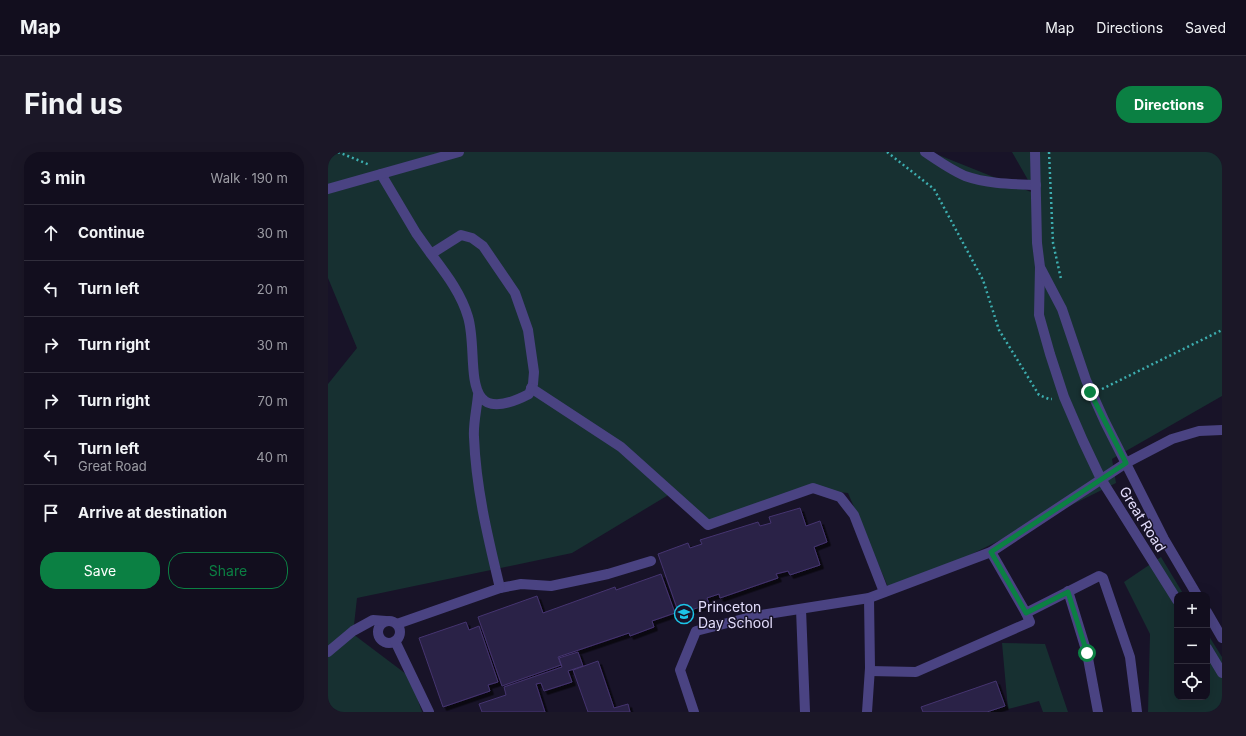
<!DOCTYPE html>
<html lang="en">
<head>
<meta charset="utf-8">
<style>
  body { margin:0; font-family:Inter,sans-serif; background:#1b1727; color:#f1f3f6 }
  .controls { position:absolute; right:12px; bottom:12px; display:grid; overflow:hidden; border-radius:8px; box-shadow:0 4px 16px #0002 }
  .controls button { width:36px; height:36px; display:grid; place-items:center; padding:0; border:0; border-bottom:1px solid #312e3c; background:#120e1e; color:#f1f3f6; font:20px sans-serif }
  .stop { position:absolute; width:12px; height:12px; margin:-9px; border:3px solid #0b8043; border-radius:50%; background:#fff }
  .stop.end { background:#0b8043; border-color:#fff; box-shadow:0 1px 4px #0008 }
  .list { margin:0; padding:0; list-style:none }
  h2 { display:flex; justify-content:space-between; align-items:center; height:52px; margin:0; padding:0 16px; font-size:17px }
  h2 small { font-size:13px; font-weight:400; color:#9c9ca4 }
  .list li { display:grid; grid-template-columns:26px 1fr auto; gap:12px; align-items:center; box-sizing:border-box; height:56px; padding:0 16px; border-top:1px solid #312e3c }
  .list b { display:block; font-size:15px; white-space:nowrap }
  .list p { margin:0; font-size:13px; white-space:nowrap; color:#9c9ca4 }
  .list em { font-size:13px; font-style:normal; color:#9c9ca4 }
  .actions { display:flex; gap:8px; padding:12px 16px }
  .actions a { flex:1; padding:9px 0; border:1px solid #0b8043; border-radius:16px; text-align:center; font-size:14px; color:#0b8043 }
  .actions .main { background:#0b8043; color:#fff }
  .icon { flex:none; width:22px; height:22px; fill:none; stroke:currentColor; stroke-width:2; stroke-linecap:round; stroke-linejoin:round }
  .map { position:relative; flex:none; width:894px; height:560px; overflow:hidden; border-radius:16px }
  header { display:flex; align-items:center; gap:24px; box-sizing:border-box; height:56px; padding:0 20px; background:#120e1e; border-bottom:1px solid #312e3c }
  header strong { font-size:19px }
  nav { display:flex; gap:22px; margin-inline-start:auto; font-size:14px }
  .intro { display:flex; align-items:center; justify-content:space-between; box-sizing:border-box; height:96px; padding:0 24px }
  h1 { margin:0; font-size:28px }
  .button { padding:10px 18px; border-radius:16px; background:#0b8043; color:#fff; font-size:14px; font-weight:700 }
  main { display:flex; gap:24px; padding:0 24px }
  aside { flex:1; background:#120e1e; border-radius:16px; box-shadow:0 4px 16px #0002 }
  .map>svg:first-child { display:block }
  .green { fill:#173031 }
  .building { fill:#2b2147; stroke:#453570; filter:url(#shadow) }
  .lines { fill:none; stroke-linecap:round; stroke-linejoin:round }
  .path { stroke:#3daeb0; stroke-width:2.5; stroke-dasharray:2 3; stroke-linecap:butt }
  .minor { stroke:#4a4382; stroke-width:10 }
  .route { stroke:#0b8043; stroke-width:5 }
  .labels { text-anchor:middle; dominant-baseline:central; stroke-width:3; stroke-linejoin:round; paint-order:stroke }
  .street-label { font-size:14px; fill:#e3ddfc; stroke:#181328 }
  .poi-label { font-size:14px; fill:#e3ddfc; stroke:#181328; text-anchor:start }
</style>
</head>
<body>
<header>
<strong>Map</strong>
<nav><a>Map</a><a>Directions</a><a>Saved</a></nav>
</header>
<div class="intro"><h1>Find us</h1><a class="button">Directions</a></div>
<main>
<aside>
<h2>3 min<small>Walk · 190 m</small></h2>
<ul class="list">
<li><svg class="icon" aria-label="ahead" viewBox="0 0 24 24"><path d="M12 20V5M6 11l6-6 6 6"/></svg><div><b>Continue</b></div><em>30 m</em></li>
<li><svg class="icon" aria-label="left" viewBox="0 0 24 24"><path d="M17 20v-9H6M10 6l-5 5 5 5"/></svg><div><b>Turn left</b></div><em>20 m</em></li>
<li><svg class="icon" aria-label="right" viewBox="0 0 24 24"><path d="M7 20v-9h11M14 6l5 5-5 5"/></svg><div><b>Turn right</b></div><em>30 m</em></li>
<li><svg class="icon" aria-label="right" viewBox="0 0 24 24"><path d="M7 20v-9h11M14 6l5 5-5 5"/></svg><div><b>Turn right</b></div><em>70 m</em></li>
<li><svg class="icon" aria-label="left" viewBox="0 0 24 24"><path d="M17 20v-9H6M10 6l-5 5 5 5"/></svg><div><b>Turn left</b><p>Great Road</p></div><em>40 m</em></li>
<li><svg class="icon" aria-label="arrive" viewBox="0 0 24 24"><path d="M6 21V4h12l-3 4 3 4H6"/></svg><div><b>Arrive at destination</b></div></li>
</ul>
<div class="actions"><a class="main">Save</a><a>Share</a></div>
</aside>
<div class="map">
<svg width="894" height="560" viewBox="0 0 894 560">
  <defs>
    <filter id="shadow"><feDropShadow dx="3.5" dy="3.5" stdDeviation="0" flood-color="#0009"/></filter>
  </defs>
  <rect width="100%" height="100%" fill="#181328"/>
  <g class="green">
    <polygon points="0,0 603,0 708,42 684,0 894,0 894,244 784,307 788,331 563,442 520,341 492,338 378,374 342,342 244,401 29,446 25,482 82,525 94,560 0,560 0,232 29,196 0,126"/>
    <polygon points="833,405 856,443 849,443 849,545 879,545 879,481 894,505 894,560 820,560 822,482 796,430"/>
    <polygon points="674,491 717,492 740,560 715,560 711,549 680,557"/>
  </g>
  <g class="building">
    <polygon points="472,356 478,374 492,369 499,390 486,395 492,413 462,423 460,419 448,422 450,426 392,446 391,442 379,446 381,452 351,462 330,402 360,391 362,396 374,392 372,388 430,370 432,374 443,371 441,365"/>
    <polygon points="333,422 347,461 324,469 326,475 302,484 301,481 230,505 233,513 174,534 150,465 209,444 215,461 287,435 288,438"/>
    <polygon points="138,470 141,478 151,474 170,530 160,533 162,539 115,555 91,486"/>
    <polygon points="250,500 255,514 240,519 244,530 216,539 213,531 208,532 217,560 154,560 151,552 178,543 176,535 234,515 231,506"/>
    <polygon points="270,509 286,556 300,552 302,560 260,560 245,518"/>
    <polygon points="668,529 677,554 659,560 595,560 593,555"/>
  </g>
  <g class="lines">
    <g class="path">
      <polyline points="10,0 42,13"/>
      <polyline points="559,0 606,37 655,128 671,178 711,243 721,247 724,247"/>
      <polyline points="721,0 725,91 733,127"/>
      <polyline points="774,237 894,178"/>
    </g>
    <g class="minor">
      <path d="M597 0C610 9 623 18 637 24 660 32 684 32 708 33"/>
      <polyline points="707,0 709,91 712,115 711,163 722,202 736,245 755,289 773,327 849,448"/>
      <path d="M53 22 88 81 103 102 133 83 144 86 155 94 187 141 200 178 206 220 205 232 201 242C128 280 152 205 140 165 133 141 118 122 103 102"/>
      <polyline points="0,37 131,0"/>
      <polyline points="713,117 734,157 758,228 777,270 836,387 869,443"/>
      <polyline points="203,236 293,295 380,373 485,336 512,345 526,363 556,440"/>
      <polyline points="663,400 698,461 771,424 775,426 802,505 809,560"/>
      <polyline points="172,436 193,432 223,434 280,422 323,409"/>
      <polyline points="740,439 759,501 770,560"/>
      <polyline points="473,457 477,560"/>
      <polyline points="879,460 894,486"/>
      <circle cx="61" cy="480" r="11"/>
      <path d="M69 472 172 436C160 386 148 337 146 285 145 272 149 256 150 243"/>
      <polyline points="67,489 101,560"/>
      <polyline points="879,496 894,521"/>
      <polyline points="0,500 25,479 45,468 58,469"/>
      <polyline points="542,519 588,520 702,470 698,461"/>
      <polyline points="366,560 352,518 368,479 427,464 541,446 663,400 798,311 844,287 871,279 894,278"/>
      <polyline points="539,560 542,516 541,446"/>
    </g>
  </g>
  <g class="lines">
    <polyline class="route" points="759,501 740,440 698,461 663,400 798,311 762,240"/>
  </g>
  <defs>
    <symbol id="school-ring" viewBox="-11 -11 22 22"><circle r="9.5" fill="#181328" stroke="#1cc5e8" stroke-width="1.5"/><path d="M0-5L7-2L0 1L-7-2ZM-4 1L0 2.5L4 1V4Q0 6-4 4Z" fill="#1cc5e8"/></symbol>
  </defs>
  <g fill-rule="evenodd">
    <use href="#school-ring" x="345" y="451" width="22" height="22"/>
  </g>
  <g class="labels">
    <g class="street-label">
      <text transform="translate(815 367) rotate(58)">Great Road</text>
    </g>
    <g class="poi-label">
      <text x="370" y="454">Princeton<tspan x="370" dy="16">Day School</tspan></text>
    </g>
  </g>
</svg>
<div class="controls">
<button>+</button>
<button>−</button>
<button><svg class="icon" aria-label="locate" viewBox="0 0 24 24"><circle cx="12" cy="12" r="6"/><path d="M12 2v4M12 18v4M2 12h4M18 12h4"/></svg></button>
</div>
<div class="stop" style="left:759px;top:501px"></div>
<div class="stop end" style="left:762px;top:240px"></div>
</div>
</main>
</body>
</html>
